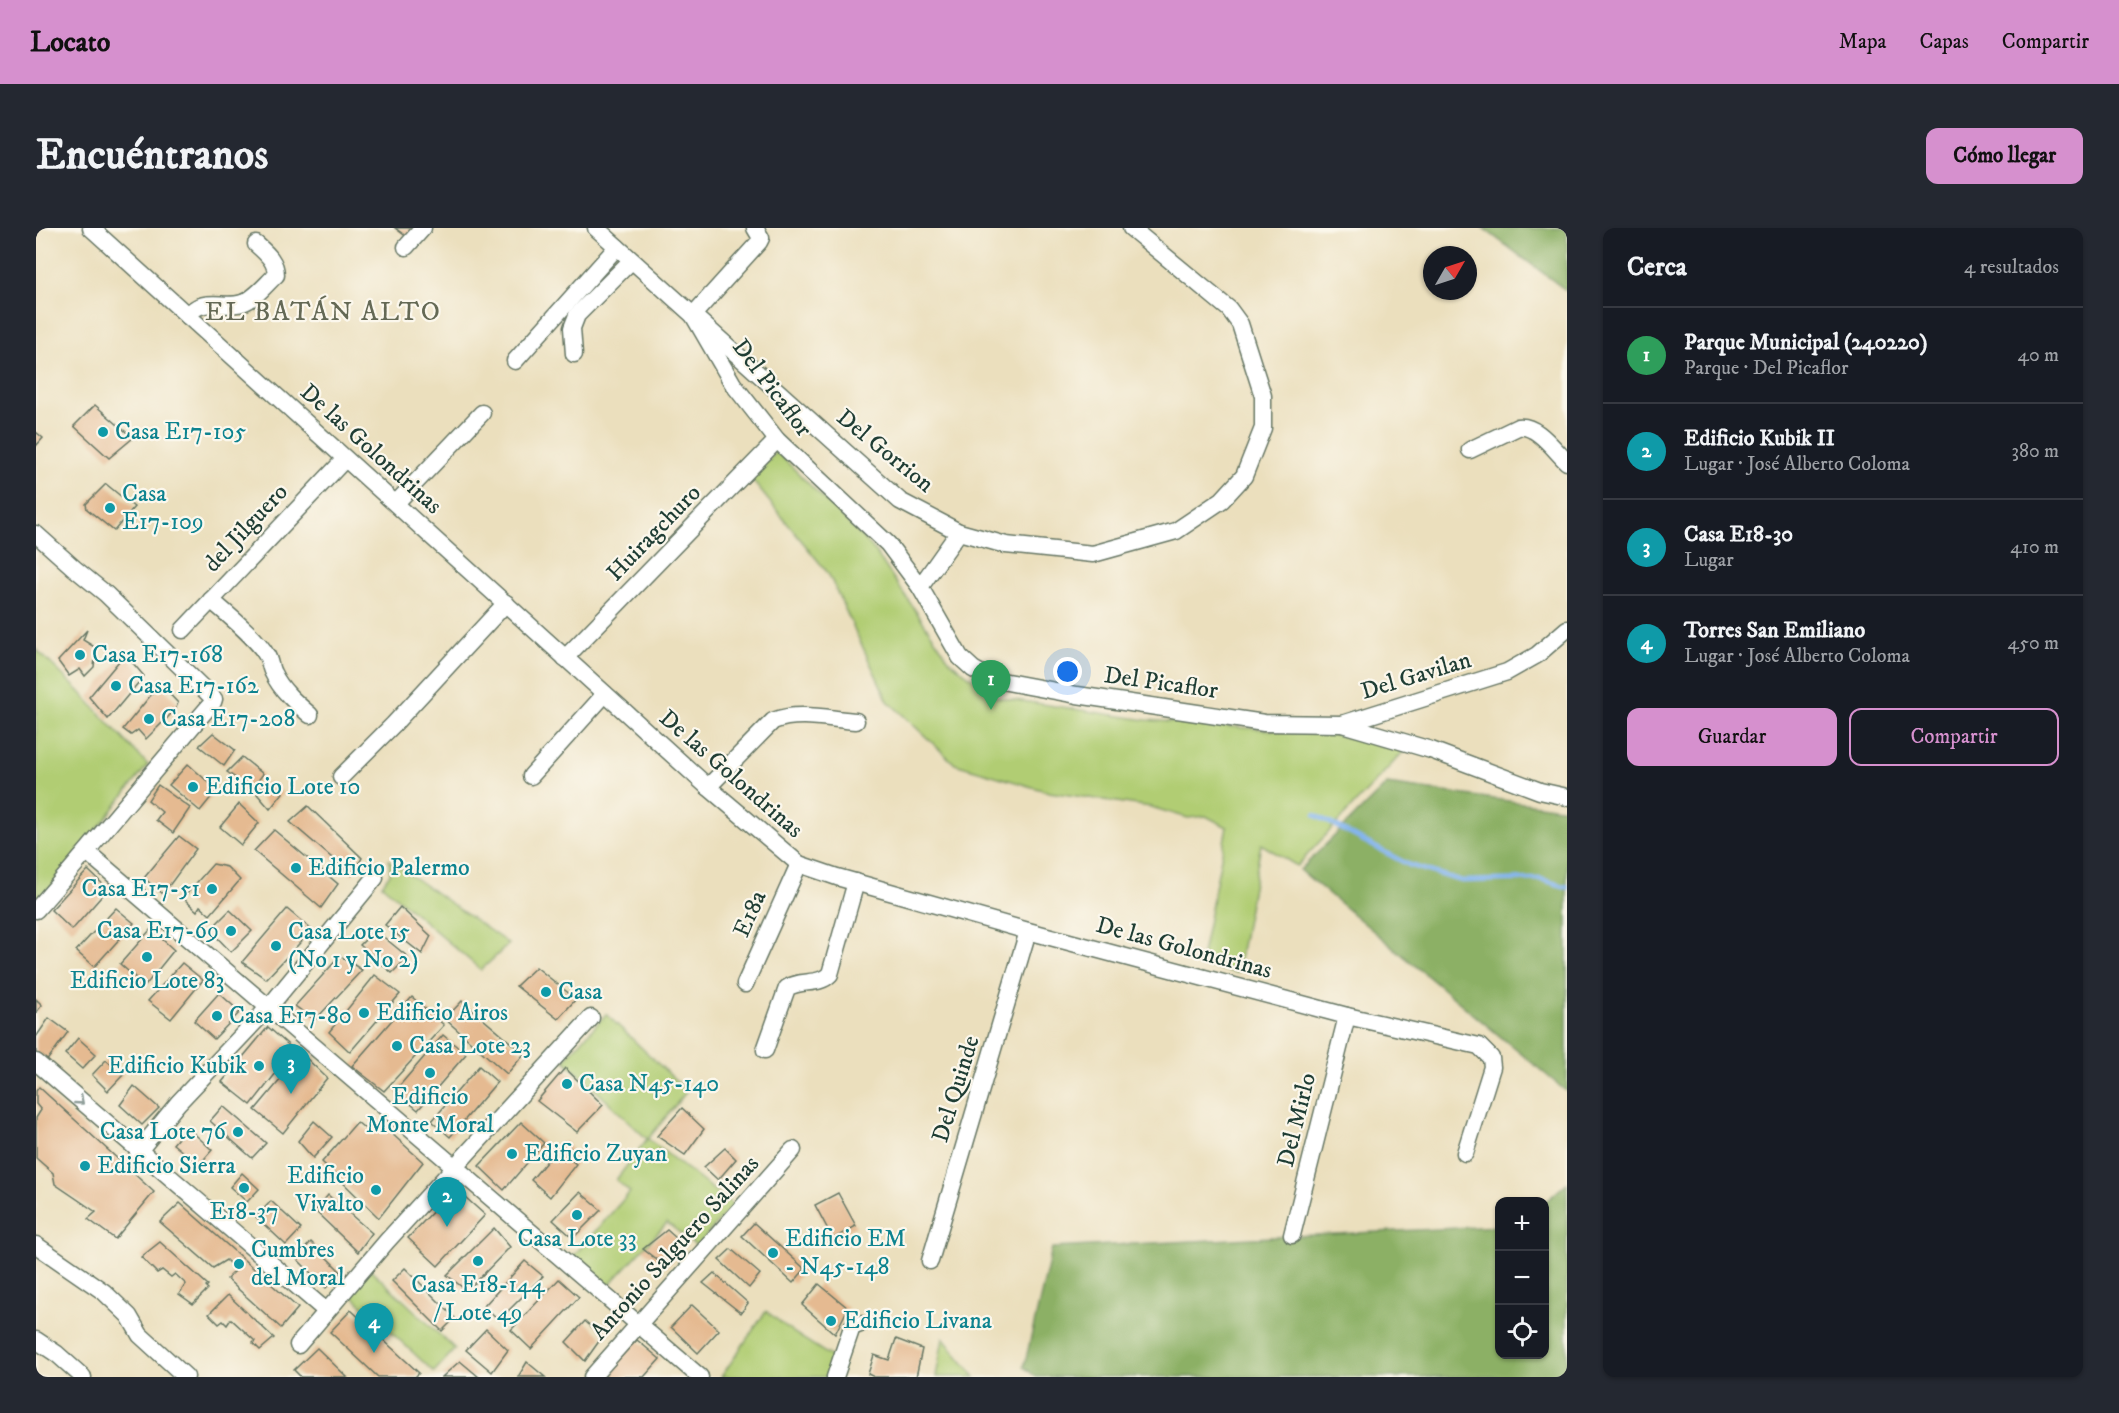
<!DOCTYPE html>
<html lang="es">
<head>
<meta charset="utf-8">
<style>
  body { margin:0; font-family:"IM FELL DW Pica",serif; background:#242831; color:#f1f3f6 }
  .controls { position:absolute; right:18px; bottom:18px; display:grid; overflow:hidden; border-radius:12px; box-shadow:0 2px 4px #0004 }
  .controls button { width:54px; height:54px; display:grid; place-items:center; padding:0; border:0; border-bottom:2px solid #363941; background:#171b24; color:#f1f3f6; font:30px sans-serif }
  .compass { position:absolute; left:1387px; top:18px; width:54px; height:54px; border-radius:50%; background:#171b24; box-shadow:0 2px 4px #0004; rotate:51deg }
  .you { position:absolute; left:1032px; top:444px; width:21px; height:21px; margin:-15px; border:4px solid #fff; border-radius:50%; background:#1a73e8; box-shadow:0 0 0 9px #1a73e833 }
  .badge { display:grid; place-items:center; width:39px; height:39px; border-radius:50%; background:#d690ce; color:#fff; font-size:20px; font-weight:700 }
  .pin { position:absolute; translate:-50% -50px; filter:drop-shadow(0 2px 3px #0008) }
  .pin::after { content:''; position:absolute; top:32px; width:21px; height:18px; background:inherit; clip-path:polygon(0 0,100% 0,50% 100%) }
  .list { margin:0; padding:0; list-style:none }
  h2 { display:flex; justify-content:space-between; align-items:center; height:78px; margin:0; padding:0 24px; font-size:26px }
  h2 small { font-size:20px; font-weight:400; color:#9ea1a6 }
  .list li { display:grid; grid-template-columns:39px 1fr auto; gap:18px; align-items:center; box-sizing:border-box; height:96px; padding:0 24px; border-top:2px solid #363941 }
  .list b { display:block; font-size:22px; white-space:nowrap }
  .list p { margin:0; font-size:20px; white-space:nowrap; color:#9ea1a6 }
  .list em { font-size:20px; font-style:normal; color:#9ea1a6 }
  .actions { display:flex; gap:12px; padding:18px 24px }
  .actions a { flex:1; padding:14px 0; border:2px solid #d690ce; border-radius:12px; text-align:center; font-size:21px; color:#d690ce }
  .actions .main { background:#d690ce; color:#111 }
  .icon { flex:none; width:33px; height:33px; fill:none; stroke:currentColor; stroke-width:2; stroke-linecap:round; stroke-linejoin:round }
  .map { position:relative; flex:none; width:1531px; height:1149px; overflow:hidden; border-radius:12px }
  header { display:flex; align-items:center; gap:36px; box-sizing:border-box; height:84px; padding:0 30px; background:#d690ce; color:#111 }
  header strong { font-size:28px }
  nav { display:flex; gap:33px; margin-inline-start:auto; font-size:21px }
  .intro { display:flex; align-items:center; justify-content:space-between; box-sizing:border-box; height:144px; padding:0 36px }
  h1 { margin:0; font-size:42px }
  .button { padding:15px 27px; border-radius:12px; background:#d690ce; color:#111; font-size:21px; font-weight:700 }
  main { display:flex; gap:36px; padding:0 36px }
  aside { flex:1; background:#171b24; border-radius:12px; box-shadow:0 2px 4px #0004 }
  .map>svg:first-child { display:block }
  .green { fill:#b1cd73; stroke:#688554; stroke-width:1.5 }
  .forest { fill:#8cb065; stroke:#56764c; stroke-width:1.5 }
  .lines { fill:none; stroke-linecap:round; stroke-linejoin:round }
  .stream { stroke:#84b5f0; stroke-width:4.5 }
  .building { fill:#e5ba91 }
  .minor-casing { stroke:#667664; stroke-width:19 }
  .minor { stroke:#fff; stroke-width:16 }
  .oneway { stroke:#8f9e9a }
  .culture-dot { fill:#0f9aa8; stroke:#fbf7ec; stroke-width:2 }
  .labels { text-anchor:middle; dominant-baseline:central; stroke-width:4.5; stroke-linejoin:round; paint-order:stroke }
  .street-label { font-size:24px; fill:#1f3d34; stroke:#fbf7ec }
  .culture-label { font-size:24px; fill:#0d838f; stroke:#fbf7ec; text-anchor:start }
  .quarter-label { font-size:27px; letter-spacing:1.5px; fill:#646955; stroke:#fbf7ec }
</style>
</head>
<body>
<header>
<strong>Locato</strong>
<nav><a>Mapa</a><a>Capas</a><a>Compartir</a></nav>
</header>
<div class="intro"><h1>Encuéntranos</h1><a class="button">Cómo llegar</a></div>
<main>
<div class="map">
<svg width="1531" height="1149" viewBox="0 0 1531 1149">
  <rect width="100%" height="100%" fill="#fbf7ec"/>
  <filter id="ink" filterUnits="userSpaceOnUse"><feTurbulence type="fractalNoise" baseFrequency=".0167" numOctaves="2"/><feDisplacementMap in="SourceGraphic" scale="12" xChannelSelector="R" yChannelSelector="G"/><feConvolveMatrix kernelMatrix="1 2 1 2 8 2 1 2 1" color-interpolation-filters="sRGB"/></filter>
  <filter id="wash" filterUnits="userSpaceOnUse"><feTurbulence type="fractalNoise" baseFrequency=".008" numOctaves="4" result="noise"/><feDisplacementMap in="SourceGraphic" scale="24" xChannelSelector="R" yChannelSelector="G"/><feGaussianBlur stdDeviation="1.35" result="paint"/><feColorMatrix in="noise" values="0 0 0 0 0 0 0 0 0 0 0 0 0 0 0 0 0 1.4 0 .05"/><feComposite in="paint" operator="in"/></filter>
  <g filter="url(#wash)">
    <rect width="100%" height="100%" fill="#ebdfbd"/>
    <g class="green">
      <polygon points="740,223 836,319 914,433 960,469 1110,492 1301,507 1368,523 1261,638 1225,616 1201,745 1164,737 1191,599 1170,588 1152,590 1115,579 1013,564 919,536 852,473 792,345 715,251"/>
      <polygon points="0,421 43,463 112,537 0,679"/>
      <polygon points="353,632 473,716 445,742 346,657 354,646"/>
      <polygon points="570,786 651,863 612,911 697,977 661,1018 631,995 567,1064 533,1033 594,964 580,952 611,911 528,832"/>
      <polygon points="334,1041 419,1121 398,1144 314,1066"/>
      <polygon points="730,1083 758,1105 799,1131 793,1149 685,1149"/>
      <polygon points="907,1110 939,1149 900,1149"/>
    </g>
    <g class="forest">
      <polygon points="1447,0 1531,0 1531,63"/>
      <polygon points="1351,556 1531,581 1531,864 1264,642"/>
      <polygon points="1531,955 1531,1149 1000,1149 988,1139 1016,1020 1463,998 1464,1126 1508,1126 1509,974"/>
    </g>
    <g class="lines">
      <polyline class="stream" points="1279,587 1373,637 1426,653 1504,651 1531,659"/>
    </g>
    <g id="blocks">
      <g class="building">
        <polygon points="359,0 379,0 371,9"/>
        <polygon points="59,177 97,210 73,230 38,198"/>
        <polygon points="0,204 7,210 0,218"/>
        <polygon points="70,256 98,279 78,303 51,281 50,276"/>
        <polygon points="51,402 47,412 60,420 58,439 49,448 44,441 33,448 22,433"/>
        <polygon points="89,426 108,448 72,491 53,469"/>
        <polygon points="124,456 142,475 139,482 110,511 102,502 95,507 87,501"/>
        <polygon points="177,505 199,522 188,538 163,518"/>
        <polygon points="206,529 227,546 216,561 191,544"/>
        <polygon points="152,536 181,562 164,583 133,557"/>
        <polygon points="231,554 247,565 234,581 221,566"/>
        <polygon points="122,557 154,580 137,605 120,592 126,584 112,572"/>
        <polygon points="203,576 223,595 205,617 184,599"/>
        <polygon points="272,578 326,630 316,647 254,594"/>
        <polygon points="238,602 302,656 285,680 218,623"/>
        <polygon points="143,608 160,621 127,666 108,650"/>
        <polygon points="177,636 191,639 204,652 174,687 164,678 161,683 147,670"/>
        <polygon points="52,642 72,661 36,702 15,682"/>
        <polygon points="364,679 395,708 386,726 349,697"/>
        <polygon points="80,680 98,695 58,739 40,723"/>
        <polygon points="251,681 276,702 230,751 206,734"/>
        <polygon points="194,682 216,703 195,724 174,702"/>
        <polygon points="115,701 138,722 109,758 84,736"/>
        <polygon points="339,702 372,729 356,745 324,717"/>
        <polygon points="304,728 326,742 279,792 259,778"/>
        <polygon points="146,735 167,752 135,791 112,773"/>
        <polygon points="500,739 540,771 522,791 480,758"/>
        <polygon points="339,747 364,766 314,824 293,804"/>
        <polygon points="183,765 204,784 178,811 158,793"/>
        <polygon points="376,769 408,797 348,863 316,838"/>
        <polygon points="0,771 6,777 0,785"/>
        <polygon points="426,773 488,826 471,846 409,791"/>
        <polygon points="13,790 32,804 10,834 0,825 0,809"/>
        <polygon points="232,799 258,822 215,877 186,854"/>
        <polygon points="407,807 430,826 382,882 359,863"/>
        <polygon points="42,810 60,826 46,841 29,826"/>
        <polygon points="266,826 291,850 247,905 219,882"/>
        <polygon points="70,832 87,847 72,863 56,847"/>
        <polygon points="443,838 461,854 414,909 396,893"/>
        <polygon points="529,840 567,877 541,904 501,873"/>
        <polygon points="98,858 123,880 106,897 84,877"/>
        <polygon points="3,859 118,964 79,1011 52,991 60,984 19,956 17,945 0,930 0,890 5,882 0,876 0,863"/>
        <polygon points="187,878 230,915 216,930 174,893"/>
        <polygon points="646,880 668,901 649,927 621,908"/>
        <polygon points="278,893 296,909 277,930 262,913"/>
        <polygon points="321,894 333,904 343,894 387,934 343,990 286,934"/>
        <polygon points="485,894 508,915 468,962 443,938"/>
        <polygon points="151,899 176,922 163,937 137,916"/>
        <polygon points="528,913 536,922 532,930 540,936 514,969 495,952"/>
        <polygon points="689,920 700,931 682,952 668,939"/>
        <polygon points="206,945 223,961 211,974 194,959"/>
        <polygon points="419,960 449,987 402,1038 372,1010"/>
        <polygon points="544,964 565,982 537,1010 517,992"/>
        <polygon points="802,965 820,998 797,1011 779,977"/>
        <polygon points="292,967 336,1005 322,1024 279,983"/>
        <polygon points="235,973 265,1001 250,1017 220,989"/>
        <polygon points="144,975 262,1080 245,1100 191,1051 200,1042 190,1032 177,1040 124,994"/>
        <polygon points="718,995 769,1041 757,1055 706,1008"/>
        <polygon points="458,1000 474,1019 431,1063 411,1047"/>
        <polygon points="631,1002 649,1018 630,1039 607,1021"/>
        <polygon points="124,1014 172,1057 170,1059 172,1061 157,1076 143,1066 150,1056 139,1046 135,1049 126,1042 121,1045 105,1029"/>
        <polygon points="275,1014 305,1044 290,1060 260,1030"/>
        <polygon points="695,1021 724,1046 713,1060 683,1032"/>
        <polygon points="489,1033 507,1048 463,1092 448,1078"/>
        <polygon points="369,1040 419,1090 406,1103 356,1053"/>
        <polygon points="678,1045 712,1075 705,1085 667,1055"/>
        <polygon points="523,1051 543,1069 495,1121 475,1102"/>
        <polygon points="783,1056 812,1080 799,1106 766,1077"/>
        <polygon points="192,1067 238,1110 224,1122 217,1115 219,1113 195,1091 191,1097 187,1093 183,1096 173,1086"/>
        <polygon points="656,1077 683,1102 662,1125 635,1099"/>
        <polygon points="315,1082 383,1145 379,1149 342,1149 294,1104"/>
        <polygon points="549,1093 566,1109 549,1133 530,1114"/>
        <polygon points="450,1101 472,1122 456,1144 430,1122"/>
        <polygon points="860,1111 886,1121 880,1149 838,1149 832,1146 838,1127 853,1132"/>
        <polygon points="601,1112 624,1131 608,1149 566,1149"/>
        <polygon points="281,1120 311,1149 265,1149 258,1142"/>
        <polygon points="424,1133 443,1149 406,1149"/>
        <polygon points="491,1134 509,1149 482,1149"/>
      </g>
    </g>
  </g>
  <g filter="url(#ink)">
    <use href="#blocks" fill-opacity="0" stroke="#667664" stroke-width="1.5"/>
    <g class="lines">
      <defs>
        <g id="minor">
          <polyline points="55,0 672,559 763,636 801,649 992,703 1311,788 1443,818 1455,830 1456,839 1429,925"/>
          <polyline points="560,0 864,273 923,304 970,317 1057,326 1140,303 1186,272 1208,248 1227,200 1227,168 1204,96 1193,81 1095,0"/>
          <polyline points="719,0 725,10 723,14 657,87 697,156 741,212 852,316 884,359 924,429 937,441 955,451 1041,467 1228,495 1306,496 1471,444 1501,427 1531,401"/>
          <polyline points="370,19 387,0"/>
          <path d="M152 88C165 68 188 81 206 75 219 71 230 56 240 47 240 33 230 25 220 16"/>
          <polyline points="538,126 536,100 541,87 595,33"/>
          <polyline points="479,133 581,19"/>
          <path d="M1434 222 1482 199C1501 196 1518 222 1531 234"/>
          <polyline points="360,275 446,185"/>
          <path d="M0 306 38 340 70 366 178 471 177 474C117 543 60 614 0 682"/>
          <polyline points="884,359 923,304"/>
          <path d="M175 372C191 386 221 410 231 428 234 433 234 440 237 445 245 462 260 475 274 487"/>
          <polyline points="147,402 309,231"/>
          <polyline points="529,430 741,212"/>
          <polyline points="1306,496 1395,522 1504,563 1531,569"/>
          <polyline points="495,548 569,466"/>
          <polyline points="305,549 357,497 470,375"/>
          <path d="M672 559 737 493C762 483 793 491 820 493"/>
          <polyline points="51,624 664,1149"/>
          <polyline points="709,756 763,636"/>
          <path d="M729 822 751 760C764 751 783 758 794 746L820 654"/>
          <polyline points="0,834 290,1083"/>
          <polyline points="102,924 142,875 233,779 339,650"/>
          <polyline points="1256,1007 1311,788"/>
          <polyline points="0,1017 68,1064 93,1088 104,1107 150,1149"/>
          <polyline points="894,1033 992,703"/>
          <polyline points="0,1112 21,1126 47,1149"/>
          <polyline points="262,1117 351,1013 555,790"/>
          <polyline points="556,1149 757,922"/>
          <polyline points="799,1149 816,1099 824,1096"/>
        </g>
      </defs>
      <use href="#minor" class="minor-casing"/>
      <use href="#minor" class="minor"/>
    </g>
    <defs><path id="oneway-chevron" d="M-2-3.5L2.5 0L-2 3.5" fill="none" stroke-width="1.6" stroke-linecap="round" stroke-linejoin="round" transform="scale(1.5)"/></defs>
    <use class="oneway" href="#oneway-chevron" transform="translate(44 873) rotate(41)"/>
  </g>
  <g class="culture-dot">
    <circle cx="67" cy="204" r="6"/>
    <circle cx="74" cy="280" r="6"/>
    <circle cx="44" cy="427" r="6"/>
    <circle cx="80" cy="458" r="6"/>
    <circle cx="113" cy="491" r="6"/>
    <circle cx="157" cy="559" r="6"/>
    <circle cx="260" cy="640" r="6"/>
    <circle cx="176" cy="661" r="6"/>
    <circle cx="195" cy="703" r="6"/>
    <circle cx="240" cy="718" r="6"/>
    <circle cx="111" cy="729" r="6"/>
    <circle cx="510" cy="764" r="6"/>
    <circle cx="328" cy="785" r="6"/>
    <circle cx="181" cy="788" r="6"/>
    <circle cx="361" cy="818" r="6"/>
    <circle cx="223" cy="838" r="6"/>
    <circle cx="394" cy="845" r="6"/>
    <circle cx="531" cy="856" r="6"/>
    <circle cx="202" cy="904" r="6"/>
    <circle cx="476" cy="926" r="6"/>
    <circle cx="49" cy="938" r="6"/>
    <circle cx="208" cy="960" r="6"/>
    <circle cx="340" cy="962" r="6"/>
    <circle cx="541" cy="987" r="6"/>
    <circle cx="737" cy="1025" r="6"/>
    <circle cx="442" cy="1033" r="6"/>
    <circle cx="203" cy="1036" r="6"/>
    <circle cx="795" cy="1093" r="6"/>
  </g>
  <g class="labels">
    <g class="street-label">
      <text transform="translate(736 160) rotate(53)">Del Picaflor</text>
      <text transform="translate(335 221) rotate(42)">De las Golondrinas</text>
      <text transform="translate(849 223) rotate(39)">Del Gorrion</text>
      <text transform="translate(210 300) rotate(-47)">del Jilguero</text>
      <text transform="translate(618 305) rotate(-46)">Huiragchuro</text>
      <text transform="translate(1380 448) rotate(-17)">Del Gavilan</text>
      <text transform="translate(1125 455) rotate(8)">Del Picaflor</text>
      <text transform="translate(695 546) rotate(41)">De las Golondrinas</text>
      <text transform="translate(714 686) rotate(-66)">E18a</text>
      <text transform="translate(1148 720) rotate(15)">De las Golondrinas</text>
      <text transform="translate(920 861) rotate(-73)">Del Quinde</text>
      <text transform="translate(1261 892) rotate(-76)">Del Mirlo</text>
      <text transform="translate(639 1020) rotate(-48)">Antonio Salguero Salinas</text>
    </g>
    <g class="culture-label">
      <text x="79" y="204">Casa E17-105</text>
      <text x="86" y="266">Casa<tspan x="86" dy="28">E17-109</tspan></text>
      <text x="56" y="427">Casa E17-168</text>
      <text x="92" y="458">Casa E17-162</text>
      <text x="125" y="491">Casa E17-208</text>
      <text x="169" y="559">Edificio Lote 10</text>
      <text x="272" y="640">Edificio Palermo</text>
      <text x="164" y="661" text-anchor="end">Casa E17-51</text>
      <text x="183" y="703" text-anchor="end">Casa E17-69</text>
      <text x="252" y="704">Casa Lote 15<tspan x="252" dy="28">(No 1 y No 2)</tspan></text>
      <text x="111" y="753" text-anchor="middle">Edificio Lote 83</text>
      <text x="522" y="764">Casa</text>
      <text x="340" y="785">Edificio Airos</text>
      <text x="193" y="788">Casa E17-80</text>
      <text x="373" y="818">Casa Lote 23</text>
      <text x="211" y="838" text-anchor="end">Edificio Kubik</text>
      <text x="543" y="856">Casa N45-140</text>
      <text x="394" y="869" text-anchor="middle">Edificio<tspan x="394" dy="28">Monte Moral</tspan></text>
      <text x="190" y="904" text-anchor="end">Casa Lote 76</text>
      <text x="488" y="926">Edificio Zuyan</text>
      <text x="61" y="938">Edificio Sierra</text>
      <text x="328" y="948" text-anchor="end">Edificio<tspan x="328" dy="28">Vivalto</tspan></text>
      <text x="208" y="984" text-anchor="middle">E18-37</text>
      <text x="541" y="1011" text-anchor="middle">Casa Lote 33</text>
      <text x="749" y="1011">Edificio EM<tspan x="749" dy="28">- N45-148</tspan></text>
      <text x="215" y="1022">Cumbres<tspan x="215" dy="28">del Moral</tspan></text>
      <text x="442" y="1057" text-anchor="middle">Casa E18-144<tspan x="442" dy="28">/ Lote 49</tspan></text>
      <text x="807" y="1093">Edificio Livana</text>
    </g>
    <g class="quarter-label">
      <text x="287" y="84">EL BATÁN ALTO</text>
    </g>
  </g>
</svg>
<div class="controls">
<button>+</button>
<button>−</button>
<button><svg class="icon" aria-label="locate" viewBox="0 0 24 24"><circle cx="12" cy="12" r="6"/><path d="M12 2v4M12 18v4M2 12h4M18 12h4"/></svg></button>
</div>
<svg class="compass" viewBox="-18 -18 36 36"><path d="M0-13l5 13h-10z" fill="#e53935"/><path d="M0 13l5-13h-10z" fill="#9ea1a6"/></svg>
<div class="you"></div>
<div class="pin badge" style="left:955px;top:482px;background:#2e9e5b">1</div>
<div class="pin badge" style="left:411px;top:999px;background:#0f9aa8">2</div>
<div class="pin badge" style="left:255px;top:866px;background:#0f9aa8">3</div>
<div class="pin badge" style="left:338px;top:1125px;background:#0f9aa8">4</div>
</div>
<aside>
<h2>Cerca<small>4 resultados</small></h2>
<ul class="list">
<li><span class="badge" style="background:#2e9e5b">1</span><div><b>Parque Municipal (240220)</b><p>Parque · Del Picaflor</p></div><em>40 m</em></li>
<li><span class="badge" style="background:#0f9aa8">2</span><div><b>Edificio Kubik II</b><p>Lugar · José Alberto Coloma</p></div><em>380 m</em></li>
<li><span class="badge" style="background:#0f9aa8">3</span><div><b>Casa E18-30</b><p>Lugar</p></div><em>410 m</em></li>
<li><span class="badge" style="background:#0f9aa8">4</span><div><b>Torres San Emiliano</b><p>Lugar · José Alberto Coloma</p></div><em>450 m</em></li>
</ul>
<div class="actions"><a class="main">Guardar</a><a>Compartir</a></div>
</aside>
</main>
</body>
</html>
